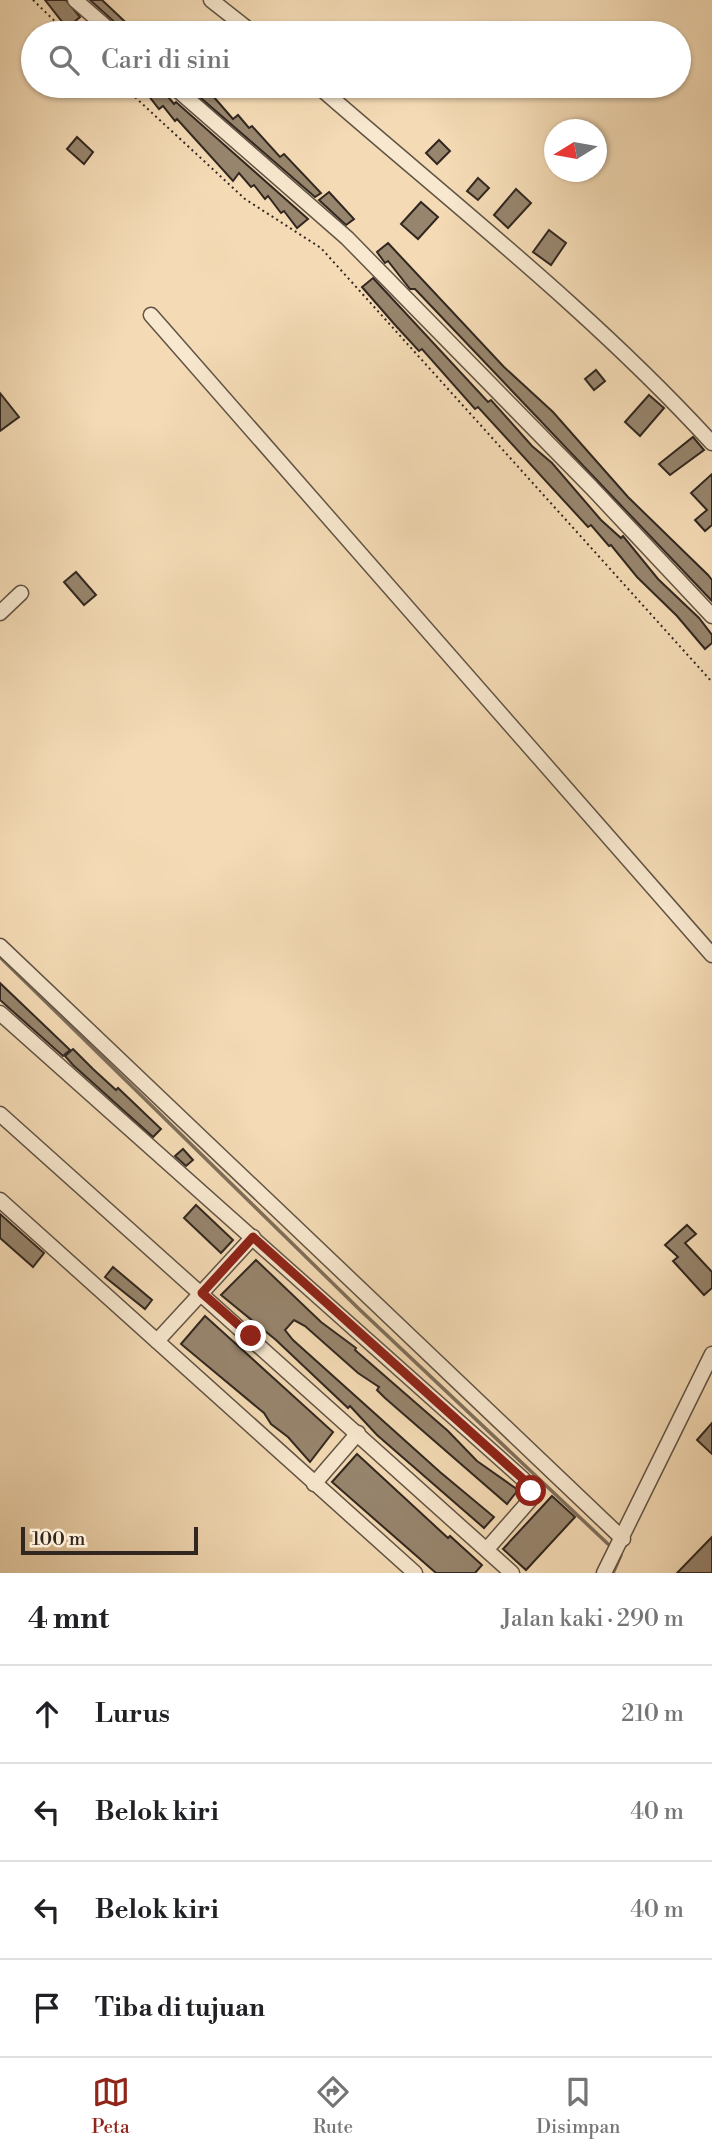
<!DOCTYPE html>
<html lang="id">
<head>
<meta charset="utf-8">
<style>
  body { margin:0; font-family:"Libre Bodoni",serif; background:#f2f2f2; color:#202124 }
  .compass { position:absolute; left:544px; top:119px; width:63px; height:63px; border-radius:50%; background:#fff; box-shadow:0 2px 5px #0004; rotate:259deg }
  .scale { position:absolute; left:21px; bottom:18px; width:177px; box-sizing:border-box; padding-left:7px; border:4px solid #322720; border-top:0; font-size:19px; line-height:24px; white-space:nowrap; color:#322720; -webkit-text-stroke:5px #f8e8cf; paint-order:stroke }
  .stop { position:absolute; width:21px; height:21px; margin:-16px; border:5px solid #8f2418; border-radius:50%; background:#fff }
  .stop.end { background:#8f2418; border-color:#fff; box-shadow:0 2px 7px #0008 }
  .list { margin:0; padding:0; list-style:none }
  h2 { display:flex; justify-content:space-between; align-items:center; height:91px; margin:0; padding:0 28px; font-size:30px }
  h2 small { font-size:23px; font-weight:400; color:#757577 }
  .list li { display:grid; grid-template-columns:46px 1fr auto; gap:21px; align-items:center; box-sizing:border-box; height:98px; padding:0 28px; border-top:2px solid #e0e0e0 }
  .list b { display:block; font-size:26px; white-space:nowrap }
  .list em { font-size:23px; font-style:normal; color:#757577 }
  .icon { flex:none; width:38px; height:38px; fill:none; stroke:currentColor; stroke-width:2; stroke-linecap:round; stroke-linejoin:round }
  .map { position:relative; flex:none; width:712px; height:1573px; overflow:hidden }
  .search { position:absolute; background:#fff; box-shadow:0 2px 5px #0004; left:21px; right:21px; top:21px; height:77px; display:flex; align-items:center; gap:18px; box-sizing:border-box; padding:0 24px; border-radius:38px; color:#757577; font-size:26px }
  .sheet { height:483px; background:#fff }
  nav { display:flex; justify-content:space-around; align-items:center; box-sizing:border-box; height:98px; border-top:2px solid #e0e0e0; background:#fff; font-size:19px; color:#757577 }
  nav a { display:grid; justify-items:center; gap:4px }
  nav .on { color:#8f2418 }
  .map>svg:first-child { display:block }
  .lines { fill:none; stroke-linecap:round; stroke-linejoin:round }
  .stream { stroke:#7f6e5b; stroke-width:3.5 }
  .building { fill:#97856d; stroke:#322720; stroke-width:2 }
  .minor-casing { stroke:#625445; stroke-width:17 }
  .path { stroke:#322720; stroke-width:2; stroke-dasharray:2 3.5; stroke-linecap:butt }
  .minor { stroke:#f8e8cf; stroke-width:14 }
  .route { stroke:#8f2418; stroke-width:9 }
</style>
</head>
<body>
<div class="map">
<svg width="712" height="1573" viewBox="0 0 712 1573">
  <rect width="100%" height="100%" fill="#f4dbb5"/>
  <filter id="stains"><feTurbulence type="fractalNoise" baseFrequency=".00286" numOctaves="4"/><feColorMatrix values="0 0 0 0 .2 0 0 0 0 .09 0 0 0 0 .02 0 0 0 .5 -.17"/></filter>
  <radialGradient id="worn" r=".72"><stop offset=".6" stop-color="#630" stop-opacity="0"/><stop offset="1" stop-color="#630" stop-opacity=".3"/></radialGradient>
  <g class="lines">
    <g class="stream">
      <polyline points="0,957 358,1308 608,1544"/>
      <polyline points="613,1573 621,1555"/>
    </g>
  </g>
  <g class="building">
    <polygon points="45,0 66,0 80,17 67,28"/>
    <polygon points="90,0 102,0 137,33 122,33 119,26"/>
    <polygon points="141,86 159,86 174,104 176,102 308,219 297,228 284,211 281,213 268,196 265,199 254,185 251,187 239,173 233,181 177,119 175,121 163,106 159,109"/>
    <polygon points="187,86 206,88 233,119 238,115 249,128 252,126 280,157 284,154 321,193 315,197"/>
    <polygon points="77,137 93,152 84,164 67,149"/>
    <polygon points="439,140 450,151 437,164 426,153"/>
    <polygon points="478,178 489,188 478,200 467,191"/>
    <polygon points="516,189 531,203 508,228 494,215"/>
    <polygon points="329,192 354,219 346,225 319,200"/>
    <polygon points="421,202 438,217 418,239 401,224"/>
    <polygon points="549,230 566,243 551,265 533,252"/>
    <polygon points="388,243 504,367 553,412 628,497 708,575 712,580 712,601 415,289 410,289 388,261 385,263 377,252"/>
    <polygon points="373,278 488,402 491,400 532,446 552,463 601,520 621,538 623,536 658,579 699,618 712,635 712,643 705,649 677,616 637,577 611,545 609,546 591,525 588,527 478,407 475,409 422,349 419,351 396,326 362,287"/>
    <polygon points="596,370 605,381 594,390 585,379"/>
    <polygon points="0,393 19,417 0,431"/>
    <polygon points="649,395 664,408 640,436 625,422"/>
    <polygon points="693,437 704,450 670,475 659,464"/>
    <polygon points="712,474 712,525 705,531 695,520 707,510 691,493"/>
    <polygon points="76,572 96,595 84,605 64,582"/>
    <polygon points="0,983 70,1050 63,1056 0,1000"/>
    <polygon points="73,1049 93,1069 116,1090 118,1088 161,1129 153,1137 73,1065 65,1056"/>
    <polygon points="183,1149 193,1160 186,1166 175,1156"/>
    <polygon points="196,1205 233,1240 221,1253 184,1218"/>
    <polygon points="0,1214 44,1253 33,1267 0,1238"/>
    <polygon points="687,1225 696,1234 685,1243 712,1272 712,1288 704,1295 673,1261 678,1257 665,1245"/>
    <polygon points="256,1260 321,1322 356,1348 355,1350 448,1431 477,1461 518,1490 507,1504 385,1398 377,1390 379,1387 358,1373 305,1326 294,1320 285,1330 293,1340 440,1472 494,1517 484,1528 377,1435 350,1406 348,1408 276,1340 221,1295"/>
    <polygon points="113,1267 152,1300 145,1309 105,1277"/>
    <polygon points="205,1316 333,1432 310,1462 288,1437 271,1424 264,1413 181,1344"/>
    <polygon points="712,1423 712,1454 697,1440"/>
    <polygon points="357,1454 448,1538 450,1536 482,1565 475,1573 436,1573 332,1482"/>
    <polygon points="552,1496 575,1517 526,1570 503,1549"/>
    <polygon points="712,1537 712,1573 677,1573"/>
  </g>
  <g class="lines">
    <defs>
      <g id="minor">
        <polyline points="75,0 113,33"/>
        <polyline points="211,0 253,33"/>
        <polyline points="173,86 347,238 592,488 712,616"/>
        <path d="M318 86C452 203 592 312 712 443"/>
        <polyline points="151,315 712,955"/>
        <polyline points="0,613 21,593"/>
        <polyline points="0,946 623,1539"/>
        <polyline points="0,1013 523,1479 531,1491 530,1500 487,1549"/>
        <polyline points="0,1114 512,1573"/>
        <polyline points="0,1200 415,1573"/>
        <polyline points="157,1341 253,1237"/>
        <polyline points="314,1484 358,1433"/>
        <polyline points="604,1573 712,1354"/>
      </g>
    </defs>
    <use href="#minor" class="minor-casing"/>
    <g class="path">
      <polyline points="33,0 67,33"/>
      <polyline points="123,86 245,199 321,248 712,682"/>
    </g>
    <use href="#minor" class="minor"/>
  </g>
  <g class="lines">
    <polyline class="route" points="251,1336 202,1293 253,1237 523,1479 531,1491"/>
  </g>
  <rect width="100%" height="100%" filter="url(#stains)"/>
  <rect width="100%" height="100%" fill="url(#worn)"/>
</svg>
<svg class="compass" viewBox="-18 -18 36 36"><path d="M0-13l5 13h-10z" fill="#e53935"/><path d="M0 13l5-13h-10z" fill="#757577"/></svg>
<div class="scale">100 m</div>
<div class="stop" style="left:531px;top:1491px"></div>
<div class="stop end" style="left:251px;top:1336px"></div>
<div class="search"><svg class="icon" aria-label="search" viewBox="0 0 24 24"><circle cx="10" cy="10" r="6"/><path d="M15 15l6 6"/></svg>Cari di sini</div>
</div>
<section class="sheet">
<h2>4 mnt<small>Jalan kaki · 290 m</small></h2>
<ul class="list">
<li><svg class="icon" aria-label="ahead" viewBox="0 0 24 24"><path d="M12 20V5M6 11l6-6 6 6"/></svg><div><b>Lurus</b></div><em>210 m</em></li>
<li><svg class="icon" aria-label="left" viewBox="0 0 24 24"><path d="M17 20v-9H6M10 6l-5 5 5 5"/></svg><div><b>Belok kiri</b></div><em>40 m</em></li>
<li><svg class="icon" aria-label="left" viewBox="0 0 24 24"><path d="M17 20v-9H6M10 6l-5 5 5 5"/></svg><div><b>Belok kiri</b></div><em>40 m</em></li>
<li><svg class="icon" aria-label="arrive" viewBox="0 0 24 24"><path d="M6 21V4h12l-3 4 3 4H6"/></svg><div><b>Tiba di tujuan</b></div></li>
</ul>
</section>
<nav>
<a class="on"><svg class="icon" aria-label="map" viewBox="0 0 24 24"><path d="M3 6l6-2 6 2 6-2v14l-6 2-6-2-6 2zM9 4v14M15 6v14"/></svg>Peta</a>
<a><svg class="icon" aria-label="directions" viewBox="0 0 24 24"><path d="M12 3l9 9-9 9-9-9zM9 14v-3h6M13 9l2 2-2 2"/></svg>Rute</a>
<a><svg class="icon" aria-label="saved" viewBox="0 0 24 24"><path d="M7 4h10v16l-5-4-5 4z"/></svg>Disimpan</a>
</nav>
</body>
</html>
